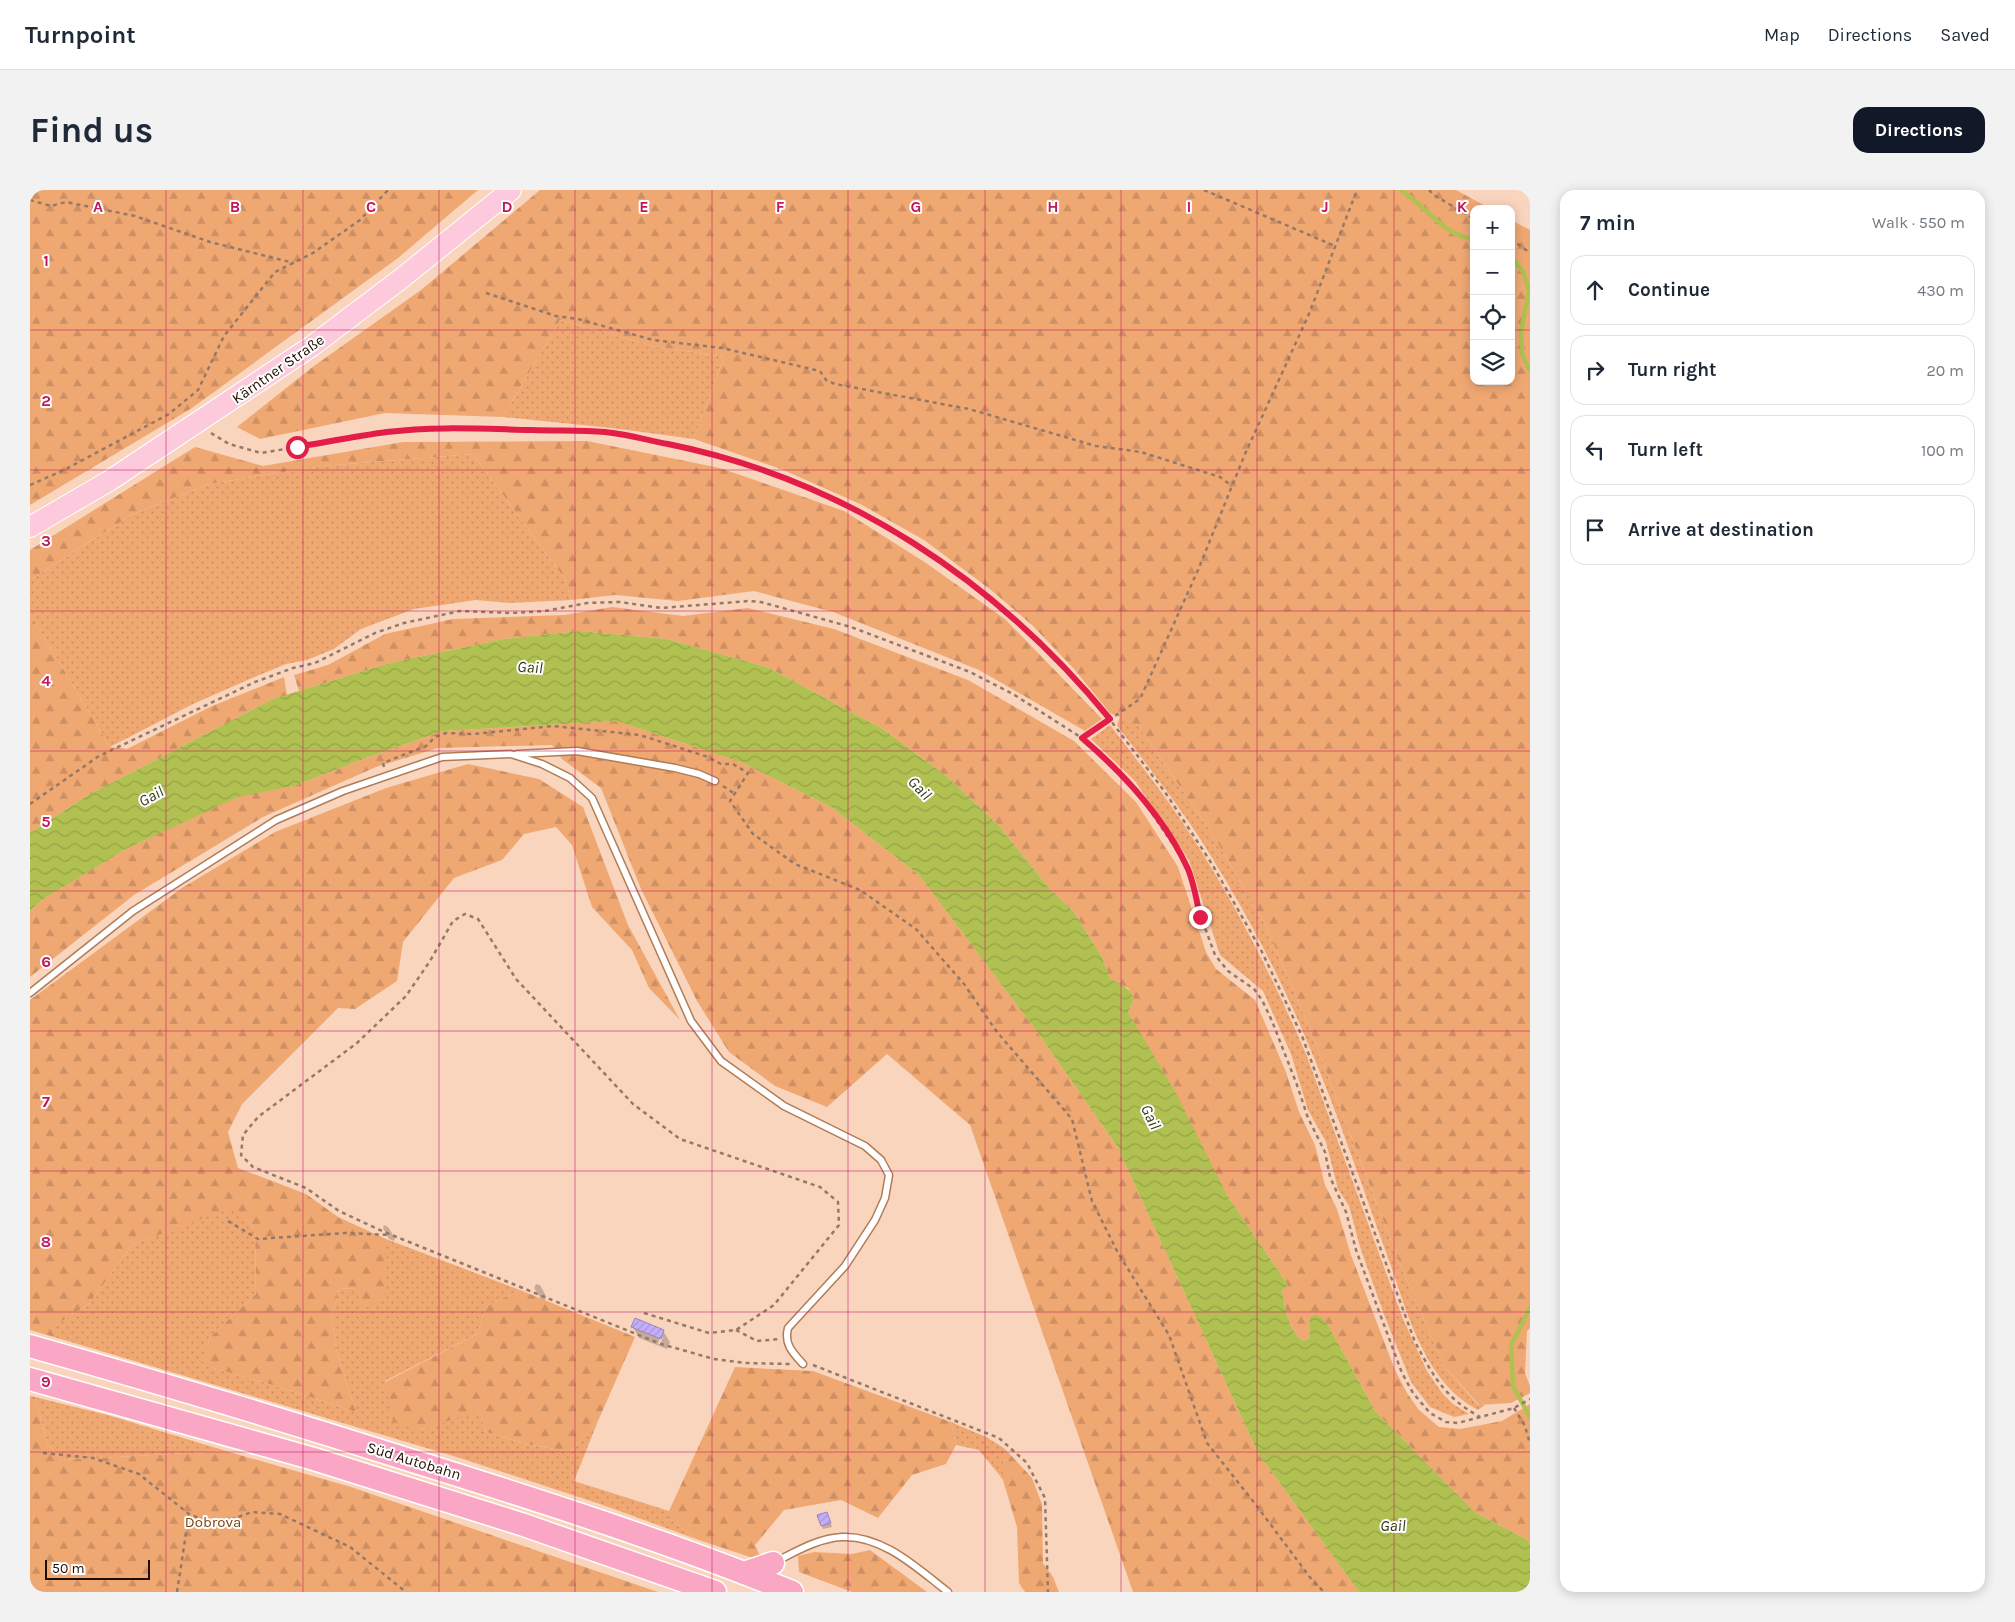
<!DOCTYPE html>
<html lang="en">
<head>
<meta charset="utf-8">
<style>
  body { margin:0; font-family:Karla,sans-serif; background:#f2f2f3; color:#1f2937 }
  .controls { position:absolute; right:15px; top:15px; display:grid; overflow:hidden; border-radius:10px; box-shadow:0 2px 12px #0003 }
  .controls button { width:45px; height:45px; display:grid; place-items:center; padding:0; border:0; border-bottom:1px solid #e0e1e3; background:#fff; color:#1f2937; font:25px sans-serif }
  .scale { position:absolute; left:15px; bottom:12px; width:105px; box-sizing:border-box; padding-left:5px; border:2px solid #220e01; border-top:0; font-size:14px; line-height:18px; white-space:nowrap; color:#220e01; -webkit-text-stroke:4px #fefefe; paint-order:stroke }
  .stop { position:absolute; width:15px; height:15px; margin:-11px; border:4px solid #e11d48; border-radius:50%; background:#fff }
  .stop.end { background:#e11d48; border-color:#fff; box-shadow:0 1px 5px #0008 }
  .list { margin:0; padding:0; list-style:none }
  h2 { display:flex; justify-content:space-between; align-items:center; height:65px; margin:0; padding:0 20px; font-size:21px }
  h2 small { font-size:16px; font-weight:400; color:#747a83 }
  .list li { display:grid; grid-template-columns:32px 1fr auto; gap:15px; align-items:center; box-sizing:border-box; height:70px; margin:0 10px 10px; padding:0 10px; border:1px solid #e0e1e3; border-radius:15px }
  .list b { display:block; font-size:19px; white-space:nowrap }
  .list em { font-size:16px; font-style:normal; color:#747a83 }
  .icon { flex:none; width:28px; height:28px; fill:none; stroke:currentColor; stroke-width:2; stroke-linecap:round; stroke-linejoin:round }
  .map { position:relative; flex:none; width:1500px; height:1402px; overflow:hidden; border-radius:15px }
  header { display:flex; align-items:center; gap:30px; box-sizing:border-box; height:70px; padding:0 25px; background:#fff; border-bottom:1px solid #e0e1e3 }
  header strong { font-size:24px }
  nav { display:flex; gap:28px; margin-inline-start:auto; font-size:18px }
  .intro { display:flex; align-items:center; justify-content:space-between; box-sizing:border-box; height:120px; padding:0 30px }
  h1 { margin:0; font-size:35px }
  .button { padding:12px 22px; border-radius:15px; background:#111827; color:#fff; font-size:18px; font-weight:700 }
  main { display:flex; gap:30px; padding:0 30px }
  aside { flex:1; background:#fff; border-radius:15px; box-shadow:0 2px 12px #0003 }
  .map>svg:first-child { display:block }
  .grass { fill:url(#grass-dots) }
  .forest { fill:url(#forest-firs) }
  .water { fill:url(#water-waves) }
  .shadow { fill:#0003; fill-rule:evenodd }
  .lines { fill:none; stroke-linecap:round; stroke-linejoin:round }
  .stream { stroke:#b0c051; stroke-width:4.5 }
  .building { fill:url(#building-hatch); stroke:#9585bf }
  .service-casing { stroke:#b17c55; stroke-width:9 }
  .primary-casing { stroke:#fff; stroke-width:22 }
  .motorway-casing { stroke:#fff; stroke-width:25 }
  .path { stroke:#957966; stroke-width:2.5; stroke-dasharray:4 4; stroke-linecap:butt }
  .service { stroke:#fff; stroke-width:6 }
  .primary { stroke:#fccadc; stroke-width:20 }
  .motorway { stroke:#faa7c5; stroke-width:22 }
  .route { stroke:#e11d48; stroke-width:6 }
  .grid { fill:none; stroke:#c2185b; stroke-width:1; stroke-opacity:0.55 }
  .labels { text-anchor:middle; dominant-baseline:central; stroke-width:4; stroke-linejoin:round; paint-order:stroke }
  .street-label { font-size:15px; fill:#220e01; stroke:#fefefe }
  .park-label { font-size:15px; fill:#7e4410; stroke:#fefefe }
  .water-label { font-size:16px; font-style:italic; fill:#353b0d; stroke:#fefefe }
  .grid-label { font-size:16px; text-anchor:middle; font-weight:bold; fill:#c2185b; stroke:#fefefe; stroke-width:4; stroke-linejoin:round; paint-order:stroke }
</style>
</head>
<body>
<header>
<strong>Turnpoint</strong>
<nav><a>Map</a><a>Directions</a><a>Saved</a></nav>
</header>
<div class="intro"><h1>Find us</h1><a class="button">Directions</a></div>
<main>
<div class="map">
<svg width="1500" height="1402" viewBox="0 0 1500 1402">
  <defs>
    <pattern id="grass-dots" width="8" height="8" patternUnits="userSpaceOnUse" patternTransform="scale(1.25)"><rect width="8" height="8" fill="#f0a873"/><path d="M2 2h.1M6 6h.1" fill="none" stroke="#ce8f62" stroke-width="1.8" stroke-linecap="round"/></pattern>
    <pattern id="forest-firs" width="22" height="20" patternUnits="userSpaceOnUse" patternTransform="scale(1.25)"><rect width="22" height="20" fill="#f0a873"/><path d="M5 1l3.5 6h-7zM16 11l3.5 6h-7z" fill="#ce8f62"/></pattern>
    <pattern id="water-waves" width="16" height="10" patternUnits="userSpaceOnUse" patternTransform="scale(1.25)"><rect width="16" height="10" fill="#b0c051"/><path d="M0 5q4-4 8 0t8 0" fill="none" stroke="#97a445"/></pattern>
    <pattern id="building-hatch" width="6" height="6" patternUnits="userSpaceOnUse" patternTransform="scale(1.25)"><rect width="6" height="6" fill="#c4aefc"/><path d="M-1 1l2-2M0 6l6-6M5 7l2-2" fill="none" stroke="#a894d6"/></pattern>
  </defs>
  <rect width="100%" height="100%" fill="#f9d5bd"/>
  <g class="grass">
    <polygon points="530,130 624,156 694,167 664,249 582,238 473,227"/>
    <polygon points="443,264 535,389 541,410 479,413 446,410 384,419 331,439 304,459 277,470 256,474 220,489 163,514 80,557 0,424 0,390 103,324 179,294 292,276"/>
    <path d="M1090 527 1108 535 1183 645 1236 736 1278 834 1370 1074 1414 1176 1448 1215H1455L1448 1220C1396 1193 1379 1128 1361 1076 1333 999 1307 920 1274 844 1248 783 1216 722 1181 666 1153 620 1119 578 1087 535Z"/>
    <path d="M1080 535C1103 565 1127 595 1148 626 1198 699 1241 783 1276 864L1373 1129 1397 1181 1412 1203 1423 1214 1439 1224 1424 1227 1400 1217 1381 1192 1355 1127 1330 1057 1319 1016 1308 999 1296 952 1278 920 1261 864 1233 801 1190 765 1159 670 1105 591 1061 549Z"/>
    <polygon points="203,1016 225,1039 226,1104 180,1147 173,1175 233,1192 326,1222 306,1159 302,1128 309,1099 326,1098 356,1106 356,1049 490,1100 457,1116 447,1144 355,1191 390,1240 449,1220 456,1242 497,1254 540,1262 568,1231 544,1291 639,1321 639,1328 666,1349 573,1315 430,1268 24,1147 24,1136 59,1114 102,1055"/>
    <polygon points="5,1207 81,1226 196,1261 32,1270 18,1255"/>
    <polygon points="921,1232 956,1247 974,1258 975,1268 970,1286 949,1260 926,1255"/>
  </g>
  <g class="forest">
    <polygon points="0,0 448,0 368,68 162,218 0,315"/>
    <polygon points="510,0 1426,0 1461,19 1444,19 1444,191 1481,191 1481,30 1500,40 1500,1138 1497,1141 1495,1183 1500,1196 1500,1203 1481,1213 1449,1215 1414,1176 1370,1074 1278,834 1236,736 1183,645 1108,535 1080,523 1044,479 1002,435 961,400 894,350 830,314 751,279 664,249 694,167 624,156 530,130 473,227 355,223 230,249 207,237 284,176 391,100"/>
    <polygon points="557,251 690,278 814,321 896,373 975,429 1072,529 1055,541 949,480 803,422 724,401 648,411 585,405 541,410 535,389 443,264 292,276 179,294 103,324 0,390 0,360 165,257 233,276 373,252"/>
    <path d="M582 417 653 426 718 418 804 439 938 490 1044 551 1106 612 1148 677 1176 762 1186 779 1225 810 1256 882 1269 922 1285 955 1295 995 1307 1019 1321 1065 1365 1180 1377 1203 1389 1220 1409 1237 1430 1239 1472 1231 1500 1214V1354L1496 1349 1446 1323 1345 1221 1297 1133 1280 1128V1148L1273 1151C1257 1138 1256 1120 1252 1101L1258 1095 1197 1005 1098 822 1104 809 1098 798 1080 789 1072 767 1044 722 1019 698 970 637 919 588 853 539 737 477 637 449 549 441 473 449 356 474 269 501 264 485 298 475 355 444 423 429 534 425Z"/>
    <polygon points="0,424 80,557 97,559 180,517 254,487 257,505 243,509 58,605 0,643"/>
    <polygon points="587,531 713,573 801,617 889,685 1005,839 1087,956 1228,1263 1329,1402 1103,1402 940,935 857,864 797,917 745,896 699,862 667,811 611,699 571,598 532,569 522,555 408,558 346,577 233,627 104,705 0,787 0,721 12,710 96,659 208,606 264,596 336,568 413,541"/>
    <polygon points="438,574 509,589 553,617 598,735 650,830 619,798 602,760 562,717 542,655 526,637 494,644 472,670 424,688 373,752 367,791 325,819 308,818 212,914 198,942 208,978 276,1004 308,1027 356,1049 356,1106 332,1120 326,1098 309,1099 302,1128 306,1159 326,1222 233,1192 172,1175 180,1147 226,1104 225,1039 203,1017 102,1055 59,1114 24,1136 24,1147 0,1140 0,810 152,698 245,642 356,598"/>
    <polygon points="490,1100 605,1147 568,1231 540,1262 497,1254 456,1242 449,1221 390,1240 363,1232 355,1192 447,1144 457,1116"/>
    <polygon points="705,1177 783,1181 921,1232 926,1255 916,1274 882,1285 848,1328 811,1310 754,1320 725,1355 730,1366 723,1368 666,1349 639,1328 639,1321"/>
    <polygon points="0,1206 5,1207 18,1255 32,1270 196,1261 321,1297 628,1402 0,1402"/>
    <polygon points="974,1258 1002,1288 1012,1314 1013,1373 1023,1387 1029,1402 995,1402 989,1393 987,1337 973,1290 970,1286 975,1268"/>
    <polygon points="840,1360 897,1402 822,1402 769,1382 768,1366 784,1362 822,1364"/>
  </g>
  <path class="water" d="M549 441 637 449 737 477 853 539 919 588 970 637 1019 698 1044 722 1072 767 1080 789C1090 794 1100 797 1104 809L1098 822 1146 903 1197 1005 1258 1095 1252 1101C1256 1120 1257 1138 1273 1151L1280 1148V1128L1286 1124 1297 1133 1345 1221 1446 1323 1496 1349 1500 1354V1402H1329L1228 1263 1087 956 1005 839 889 685 801 617 713 573 587 531 413 541 336 568 264 596 208 607 96 659 12 710 0 721V643L58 605 243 509 356 474 473 449Z"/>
  <g class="shadow">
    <polygon points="354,1035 358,1037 365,1048 364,1051 359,1049 353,1038"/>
    <polygon points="506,1094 510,1095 516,1106 515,1110 511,1109 504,1098"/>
    <path d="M603 1137 633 1141 640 1152 637 1159 609 1148ZM630 1147H633L630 1155 628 1154Z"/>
    <polygon points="788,1326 798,1326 802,1337 793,1339"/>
  </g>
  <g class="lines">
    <g class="stream">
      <path d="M1371 0C1395 15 1414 47 1444 49"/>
      <polyline points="1481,67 1494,83 1499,101 1491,141 1492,164 1500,181"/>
      <polyline points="1500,1118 1481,1155 1483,1196 1500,1227"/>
    </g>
  </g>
  <g class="building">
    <polygon points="605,1128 634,1140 631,1149 601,1137"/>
    <polygon points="797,1322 801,1333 791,1336 787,1325"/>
  </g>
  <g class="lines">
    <defs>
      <g id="service">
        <polyline points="487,564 547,561 645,578 669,584 685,591"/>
        <path d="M0 803 103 721 246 630 313 601 412 567 481 564 512 574 540 588 562 608 661 831 691 871 754 916 835 956 851 970 859 985 855 1008 845 1030 815 1076 758 1138C754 1154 762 1162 773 1174"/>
        <path d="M747 1371C767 1361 789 1348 812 1347 853 1345 888 1379 918 1402"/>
      </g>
      <polyline id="primary" points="0,337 79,291 282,156 372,88 481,0"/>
      <g id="motorway">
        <path d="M0 1156C124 1191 247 1228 370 1267 502 1308 634 1350 762 1402"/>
        <polyline points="0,1189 284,1269 494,1335 685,1402"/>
        <polyline points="714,1383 743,1373"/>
      </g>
    </defs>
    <use href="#service" class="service-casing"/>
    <use href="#primary" class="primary-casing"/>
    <use href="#motorway" class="motorway-casing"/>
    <g class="path">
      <polyline points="1174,0 1305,56"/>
      <polyline points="1399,0 1404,5 1444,29"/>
      <polyline points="0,10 21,16 36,12 105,26 180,52 264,73"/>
      <polyline points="1481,49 1500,63"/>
      <polyline points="456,103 526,126 548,129 623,150 692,158 790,181 796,190 805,194 939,219 1066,256 1111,262 1190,287 1202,296"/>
      <path d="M181 243 199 254 231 263 359 242 442 238 576 242 673 261 735 281 804 308 889 355 965 411 1021 462 1065 510 1135 602 1182 674 1231 760 1272 846 1385 1152C1404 1187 1414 1207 1450 1227"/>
      <polyline points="0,295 34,280 139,224 168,200 194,146 245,82 283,63 330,30 358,0"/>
      <polyline points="1052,548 1110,509 1168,380 1215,264 1279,124 1327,0"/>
      <polyline points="354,577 353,573 396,556 405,547 416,543 444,544 523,536 610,545 678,567 691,574 703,574 718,583 700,611 723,644 765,674 830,700 886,739 934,794 967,842 1042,929 1062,1011 1088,1063 1139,1145 1177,1253 1226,1315 1282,1390 1294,1402"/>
      <polyline points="693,596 705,604"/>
      <polyline points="0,614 69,566 225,492 263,478 285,473 345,443 374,433 430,421 481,423 515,421 557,413 590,412 631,418 719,411 731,412 821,437 940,482 983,504 1052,548 1080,572 1108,603 1153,669 1158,680 1171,727 1185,765 1198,781 1224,799 1232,810 1242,831 1267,895 1278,928 1295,962 1300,987 1316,1022 1326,1060 1372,1183 1383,1203 1400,1223 1416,1232 1428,1233 1484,1218 1500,1209"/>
      <polyline points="198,1031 228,1049 315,1043 360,1045"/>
      <polyline points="614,1123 679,1143 706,1140 744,1115 809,1035 808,1012 790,997 650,949 603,914 486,789 448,729 435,724 423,731 400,771 376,806 327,853 228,927 213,945 211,965 223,977 276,998 309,1021 352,1041 631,1154 684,1169 715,1173 760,1174"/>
      <polyline points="706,1140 727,1151 749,1149"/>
      <polyline points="783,1175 969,1248 997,1273 1015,1308 1018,1402"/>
      <polyline points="1484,1218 1495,1236 1500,1254"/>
      <polyline points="13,1263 63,1268 109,1284 159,1324 186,1335 222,1322 250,1324 320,1357 376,1402"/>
      <polyline points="147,1402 159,1324"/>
    </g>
    <use href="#service" class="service"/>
    <use href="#primary" class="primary"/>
    <use href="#motorway" class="motorway"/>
  </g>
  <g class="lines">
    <path class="route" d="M267 257C297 252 327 246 357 242 405 236 454 239 502 240 527 241 551 240 575 242 596 244 617 250 638 254 816 290 966 390 1080 529L1052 548C1093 583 1135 629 1158 679 1164 694 1167 711 1170 727"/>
  </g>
  <path class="grid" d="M136 0V1402M273 0V1402M409 0V1402M545 0V1402M682 0V1402M818 0V1402M955 0V1402M1091 0V1402M1227 0V1402M1364 0V1402M0 140H1444M1481 140H1500M0 280H1500M0 421H1500M0 561H1500M0 701H1500M0 841H1500M0 981H1500M0 1122H1500M0 1262H1500"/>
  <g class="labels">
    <g class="street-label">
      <text transform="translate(248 179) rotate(-35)">Kärntner Straße</text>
      <text transform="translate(384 1271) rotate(17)">Süd Autobahn</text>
    </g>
    <g class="park-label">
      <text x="183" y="1332">Dobrova</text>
    </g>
    <g class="water-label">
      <text transform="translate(500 477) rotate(3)">Gail</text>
      <text transform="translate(890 598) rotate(46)">Gail</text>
      <text transform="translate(121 606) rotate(-28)">Gail</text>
      <text transform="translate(1121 927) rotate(64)">Gail</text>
      <text x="1363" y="1335">Gail</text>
    </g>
  </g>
  <g class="grid-label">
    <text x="68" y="22">A</text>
    <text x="205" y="22">B</text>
    <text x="341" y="22">C</text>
    <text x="477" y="22">D</text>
    <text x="614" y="22">E</text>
    <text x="750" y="22">F</text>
    <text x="886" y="22">G</text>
    <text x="1023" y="22">H</text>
    <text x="1159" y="22">I</text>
    <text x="1295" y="22">J</text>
    <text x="1432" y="22">K</text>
    <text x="16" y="76">1</text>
    <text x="16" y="216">2</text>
    <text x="16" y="356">3</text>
    <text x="16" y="496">4</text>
    <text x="16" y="637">5</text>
    <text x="16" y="777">6</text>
    <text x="16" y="917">7</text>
    <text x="16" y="1057">8</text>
    <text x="16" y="1197">9</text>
  </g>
</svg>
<div class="controls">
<button>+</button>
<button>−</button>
<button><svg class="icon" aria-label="locate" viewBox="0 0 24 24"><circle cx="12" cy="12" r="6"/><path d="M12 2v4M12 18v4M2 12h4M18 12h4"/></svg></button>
<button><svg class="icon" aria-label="layers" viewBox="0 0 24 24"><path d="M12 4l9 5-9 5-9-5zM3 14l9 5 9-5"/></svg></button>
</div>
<div class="scale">50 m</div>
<div class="stop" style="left:267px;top:257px"></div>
<div class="stop end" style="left:1170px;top:727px"></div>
</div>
<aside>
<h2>7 min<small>Walk · 550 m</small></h2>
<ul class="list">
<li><svg class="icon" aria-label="ahead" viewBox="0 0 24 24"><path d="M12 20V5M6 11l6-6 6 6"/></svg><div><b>Continue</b></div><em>430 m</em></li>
<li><svg class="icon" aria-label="right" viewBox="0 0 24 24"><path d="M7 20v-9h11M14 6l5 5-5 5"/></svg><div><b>Turn right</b></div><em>20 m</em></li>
<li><svg class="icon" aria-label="left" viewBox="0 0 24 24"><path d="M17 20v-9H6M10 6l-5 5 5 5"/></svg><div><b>Turn left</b></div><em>100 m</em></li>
<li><svg class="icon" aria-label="arrive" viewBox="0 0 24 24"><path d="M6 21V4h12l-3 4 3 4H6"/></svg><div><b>Arrive at destination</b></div></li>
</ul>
</aside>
</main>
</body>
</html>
